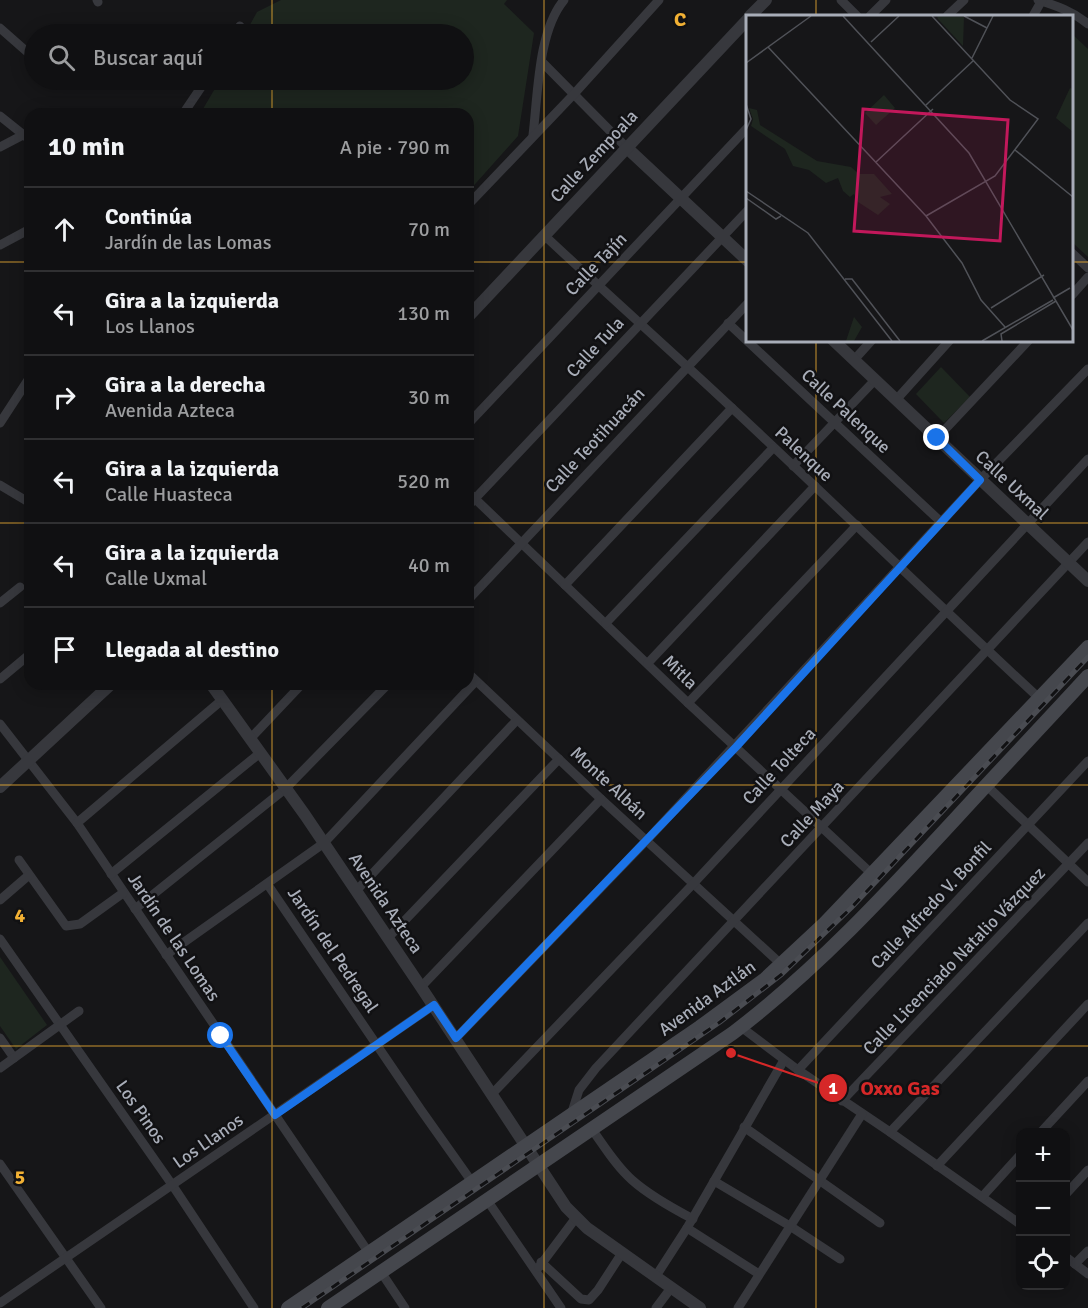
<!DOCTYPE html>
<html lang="es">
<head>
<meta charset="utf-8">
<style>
  body { margin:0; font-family:Signika,sans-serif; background:#19191b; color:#f1f3f6 }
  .controls { position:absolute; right:18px; bottom:18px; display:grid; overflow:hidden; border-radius:12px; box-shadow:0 3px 15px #0003 }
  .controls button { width:54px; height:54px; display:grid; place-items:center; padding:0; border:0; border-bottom:2px solid #303032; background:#101012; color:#f1f3f6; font:30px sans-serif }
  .stop { position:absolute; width:18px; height:18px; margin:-14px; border:4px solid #1a73e8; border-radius:50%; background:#fff }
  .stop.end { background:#1a73e8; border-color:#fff; box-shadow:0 2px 6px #0008 }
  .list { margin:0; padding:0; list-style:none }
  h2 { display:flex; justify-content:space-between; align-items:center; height:78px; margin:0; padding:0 24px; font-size:26px }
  h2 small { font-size:20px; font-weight:400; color:#9c9d9f }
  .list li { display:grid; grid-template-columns:39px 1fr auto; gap:18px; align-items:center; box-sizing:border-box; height:84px; padding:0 24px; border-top:2px solid #303032 }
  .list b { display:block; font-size:22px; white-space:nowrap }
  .list p { margin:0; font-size:20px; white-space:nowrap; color:#9c9d9f }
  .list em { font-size:20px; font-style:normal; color:#9c9d9f }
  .icon { flex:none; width:33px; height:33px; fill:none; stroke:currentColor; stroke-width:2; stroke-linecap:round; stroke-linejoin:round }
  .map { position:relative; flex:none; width:1088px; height:1308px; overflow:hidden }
  .search { position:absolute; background:#101012; box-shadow:0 3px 15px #0003; left:24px; top:24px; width:450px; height:66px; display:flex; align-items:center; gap:15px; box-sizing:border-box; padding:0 21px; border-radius:33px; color:#9c9d9f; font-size:22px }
  .panel { position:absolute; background:#101012; box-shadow:0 3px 15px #0003; left:24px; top:108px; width:450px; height:582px; border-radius:18px }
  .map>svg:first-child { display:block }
  .green { fill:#1e261f }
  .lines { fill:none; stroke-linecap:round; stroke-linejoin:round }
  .minor { stroke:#37383d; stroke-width:9 }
  .tertiary { stroke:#37383d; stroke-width:12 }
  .secondary { stroke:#45474d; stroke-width:14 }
  .rail-casing { stroke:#4a4c52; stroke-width:5 }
  .rail { stroke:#111113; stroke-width:3; stroke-dasharray:9; stroke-linecap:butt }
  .route { stroke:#1a73e8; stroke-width:8 }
  .grid { fill:none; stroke:#f2b134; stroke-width:1.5; stroke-opacity:0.55 }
  .labels { text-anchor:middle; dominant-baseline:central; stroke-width:5; stroke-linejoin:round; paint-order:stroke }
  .street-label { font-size:18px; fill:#a8adb8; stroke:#111113 }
  .inset-road { fill:none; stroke:#505258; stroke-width:1.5 }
  .view { fill:#c2185b; fill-opacity:0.15; stroke:#c2185b; stroke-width:3 }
  .inset-edge { fill:none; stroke:#a8adb8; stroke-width:3 }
  .grid-label { font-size:20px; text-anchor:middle; font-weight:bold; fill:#f2b134; stroke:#111113; stroke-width:5; stroke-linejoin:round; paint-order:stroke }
  .leader { fill:none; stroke:#d62828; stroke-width:2 }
  .callout-dot { fill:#d62828; stroke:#111113; stroke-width:2 }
  .mark-label { font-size:18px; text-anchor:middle; font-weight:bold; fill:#fff }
  .callout-label { font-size:20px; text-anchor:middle; font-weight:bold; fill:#d62828; stroke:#111113; stroke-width:5; stroke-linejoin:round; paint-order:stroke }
</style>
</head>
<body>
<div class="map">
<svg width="1088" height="1308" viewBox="0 0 1088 1308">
  <rect width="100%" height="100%" fill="#161618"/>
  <g class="green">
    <polygon points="281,0 507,0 504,4 534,33 518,136 468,192 468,114 200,114 220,80 464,80 464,34 245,34 257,12"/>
    <polygon points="1072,34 1088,49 1088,257 1072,242"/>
    <polygon points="941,367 970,397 944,423 916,394"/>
    <polygon points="0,957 47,1025 16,1049 0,1026"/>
  </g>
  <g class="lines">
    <g class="minor">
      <polyline points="97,0 98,2"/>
      <polyline points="841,0 857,16"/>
      <path d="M1038 0C1057 6 1072 11 1088 24"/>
      <polyline points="870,16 886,0"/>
      <polyline points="947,16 964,0"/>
      <polyline points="1033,16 1042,0"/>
      <polyline points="0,28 34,58"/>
      <polyline points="235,34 240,26"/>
      <polyline points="542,62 626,147"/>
      <polyline points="183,114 206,80"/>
      <polyline points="0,116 30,140"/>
      <path d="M533 135C538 94 538 31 564 0"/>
      <polyline points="0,147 23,135"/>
      <polyline points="468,205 574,94 659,0"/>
      <path d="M545 236C607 294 670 350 732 408 835 504 936 603 1040 699"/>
      <polyline points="0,245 30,229"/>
      <polyline points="1072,253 1088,268"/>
      <polyline points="1072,295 1088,277"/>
      <polyline points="728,323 941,522"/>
      <polyline points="854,360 872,340"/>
      <polyline points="896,400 950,340"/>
      <polyline points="0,423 30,377"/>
      <polyline points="468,424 748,127"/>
      <polyline points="937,438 1029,340"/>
      <polyline points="793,466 875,380"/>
      <polyline points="0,485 30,503"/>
      <polyline points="468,492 688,703 872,874"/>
      <polyline points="468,506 748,210"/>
      <polyline points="565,585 732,408"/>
      <polyline points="468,600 748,303"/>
      <polyline points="0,603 20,587"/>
      <polyline points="606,623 773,448"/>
      <polyline points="648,663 815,486"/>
      <polyline points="468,673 601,799 782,965"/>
      <polyline points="0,679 30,654"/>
      <polyline points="688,703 857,525"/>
      <polyline points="0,724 77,823 369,1253"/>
      <polyline points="250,739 302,684"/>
      <polyline points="986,785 1088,882"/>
      <polyline points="77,823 222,700"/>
      <polyline points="19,860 66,926 80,924 123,893"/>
      <polyline points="111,874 260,753"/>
      <polyline points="268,885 421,1110 472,1182"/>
      <polyline points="356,891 517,720"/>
      <polyline points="0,900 29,875"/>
      <polyline points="135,909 285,789 388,684"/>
      <polyline points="388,938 559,759"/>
      <polyline points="0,939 173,1186 254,1308"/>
      <polyline points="166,955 324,843 476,681"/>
      <polyline points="421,987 601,799"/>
      <polyline points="741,1027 798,1070 890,1132 1020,1224"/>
      <polyline points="0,1038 14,1058"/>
      <polyline points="456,1038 647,840 980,480 1088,369"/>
      <polyline points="0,1068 79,1011"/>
      <polyline points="798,1070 1088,761"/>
      <polyline points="492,1094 693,884 1088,459"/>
      <polyline points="842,1101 1088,843"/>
      <polyline points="571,1115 579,1090 596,1068 1088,542"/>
      <polyline points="744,1127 880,1223"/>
      <path d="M591 1128C604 1146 616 1166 632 1180 650 1196 672 1208 693 1219"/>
      <polyline points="890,1132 1088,923"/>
      <polyline points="1041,1132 1088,1081"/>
      <polyline points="0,1164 101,1308"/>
      <polyline points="937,1166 1088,1004"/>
      <polyline points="714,1181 790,1226 840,1259"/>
      <polyline points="1066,1194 1088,1170"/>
      <polyline points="982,1197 1020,1155"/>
      <polyline points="487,1200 561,1308"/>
      <polyline points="687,1228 759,1274"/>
      <polyline points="1066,1257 1088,1274"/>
      <polyline points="541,1262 581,1299 589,1300 598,1290 622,1253"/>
      <polyline points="1075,1264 1088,1251"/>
      <polyline points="539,1267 575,1219"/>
      <polyline points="381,1272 405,1308"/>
      <polyline points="656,1276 687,1228 784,1060"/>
      <polyline points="0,1303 434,1005"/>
      <polyline points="656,1308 671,1288"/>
      <polyline points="738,1308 862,1114"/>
    </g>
    <g class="tertiary">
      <polyline points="750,16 766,0"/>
      <polyline points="626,147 748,261"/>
      <polyline points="468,317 748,19"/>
      <polyline points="833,340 1088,581"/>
      <polyline points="211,684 305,815 421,987 566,1207 587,1228 700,1308"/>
      <polyline points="0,787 111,684"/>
    </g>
    <g class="secondary">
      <polyline points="288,1308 700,1027 764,980 825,923 1088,647"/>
      <path d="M328 1308 733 1033C816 970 887 893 958 816 1001 769 1045 723 1088 676"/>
    </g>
    <defs>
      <polyline id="rail" points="302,1308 720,1022 782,974 851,908 1088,657"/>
    </defs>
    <use href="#rail" class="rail-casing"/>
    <use href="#rail" class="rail"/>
  </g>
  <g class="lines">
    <polyline class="route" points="221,1036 275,1115 434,1005 456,1038 736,747 980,480 937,438"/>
  </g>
  <path class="grid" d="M272 0V34M544 0V1308M816 0V16M272 80V114M0 262H30M468 262H748M1072 262H1088M816 340V1308M0 523H30M468 523H1088M272 684V1308M0 785H1088M0 1046H1088"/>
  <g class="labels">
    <g class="street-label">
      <text transform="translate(594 156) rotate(-47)">Calle Zempoala</text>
      <text transform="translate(596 264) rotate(-46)">Calle Tajín</text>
      <text transform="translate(595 347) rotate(-47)">Calle Tula</text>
      <text transform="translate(846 411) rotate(43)">Calle Palenque</text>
      <text transform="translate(595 440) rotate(-47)">Calle Teotihuacán</text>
      <text transform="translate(804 454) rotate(43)">Palenque</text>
      <text transform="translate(1012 485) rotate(43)">Calle Uxmal</text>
      <text transform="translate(680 672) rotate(44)">Mitla</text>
      <text transform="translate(779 766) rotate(-47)">Calle Tolteca</text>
      <text transform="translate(609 783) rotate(43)">Monte Albán</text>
      <text transform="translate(812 814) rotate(-47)">Calle Maya</text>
      <text transform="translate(386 903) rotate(56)">Avenida Azteca</text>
      <text transform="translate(931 905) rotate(-47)">Calle Alfredo V. Bonfil</text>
      <text transform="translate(174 937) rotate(56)">Jardín de las Lomas</text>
      <text transform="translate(333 950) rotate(56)">Jardín del Pedregal</text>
      <text transform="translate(954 961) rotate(-46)">Calle Licenciado Natalio Vázquez</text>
      <text transform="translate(707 998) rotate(-36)">Avenida Aztlán</text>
      <text transform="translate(141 1112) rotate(55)">Los Pinos</text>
      <text transform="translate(208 1141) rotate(-35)">Los Llanos</text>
    </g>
  </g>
  <g transform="translate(746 15)">
    <rect width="327" height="327" fill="#161618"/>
    <path d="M191 1 218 2 217 31 192 4ZM324 73 327 74V117L310 103ZM138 80 149 93 130 110 119 98ZM3 93 11 95 14 110 71 146 105 152 113 159H128L146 179 134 182 144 189 132 200 112 187 108 179 104 182 97 176 92 163 80 168 63 155 47 151 39 134 5 111 7 104ZM108 302 116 312 108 326H100Z" fill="#1e261f"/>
    <path class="inset-road" d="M97 1 223 138 327 315M218 1 241 13M125 27 153 1M22 32 180 201 216 248 235 285 259 312M226 43 247 1M0 48 65 1M0 89 5 104 0 115M180 90 228 45M269 135 327 182M130 147 187 94M0 176 62 218 146 326M0 183 30 204 35 201M180 201 249 161 292 104 264 85 186 1M99 264H106L154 326M307 283 324 273M245 293 298 260M236 326 307 285M256 326 255 319 310 286"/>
    <path class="view" d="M117 94 262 105 254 226 108 216Z"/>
    <rect width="327" height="327" class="inset-edge"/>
  </g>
  <g class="grid-label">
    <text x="680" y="26">C</text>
    <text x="20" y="922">4</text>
    <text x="20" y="1184">5</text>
  </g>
  <path class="leader" d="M731 1053L833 1088"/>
  <g class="callout-dot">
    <circle cx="731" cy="1053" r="6"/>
    <circle cx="833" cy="1088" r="15"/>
  </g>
  <g class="mark-label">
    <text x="833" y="1094">1</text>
  </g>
  <g class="callout-label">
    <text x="900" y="1095">Oxxo Gas</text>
  </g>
</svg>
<div class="controls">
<button>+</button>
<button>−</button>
<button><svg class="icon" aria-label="locate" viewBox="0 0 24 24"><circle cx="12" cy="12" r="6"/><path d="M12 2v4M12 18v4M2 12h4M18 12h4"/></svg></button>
</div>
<div class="stop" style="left:221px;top:1036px"></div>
<div class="stop end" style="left:937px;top:438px"></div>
<div class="search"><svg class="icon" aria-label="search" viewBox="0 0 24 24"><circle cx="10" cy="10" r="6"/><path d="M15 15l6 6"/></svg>Buscar aquí</div>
<section class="panel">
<h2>10 min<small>A pie · 790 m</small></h2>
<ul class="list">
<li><svg class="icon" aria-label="ahead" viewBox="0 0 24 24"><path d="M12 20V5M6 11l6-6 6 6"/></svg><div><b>Continúa</b><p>Jardín de las Lomas</p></div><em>70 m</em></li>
<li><svg class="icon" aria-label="left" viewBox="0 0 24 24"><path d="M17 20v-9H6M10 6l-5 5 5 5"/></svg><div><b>Gira a la izquierda</b><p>Los Llanos</p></div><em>130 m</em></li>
<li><svg class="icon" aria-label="right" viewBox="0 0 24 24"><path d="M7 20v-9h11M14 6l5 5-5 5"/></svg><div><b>Gira a la derecha</b><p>Avenida Azteca</p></div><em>30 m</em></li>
<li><svg class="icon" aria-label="left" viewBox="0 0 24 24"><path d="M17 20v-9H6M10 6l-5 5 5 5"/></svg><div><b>Gira a la izquierda</b><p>Calle Huasteca</p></div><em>520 m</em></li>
<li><svg class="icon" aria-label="left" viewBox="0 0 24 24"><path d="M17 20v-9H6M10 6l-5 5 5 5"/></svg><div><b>Gira a la izquierda</b><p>Calle Uxmal</p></div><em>40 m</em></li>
<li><svg class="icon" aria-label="arrive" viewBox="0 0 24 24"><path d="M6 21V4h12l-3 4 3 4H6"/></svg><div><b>Llegada al destino</b></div></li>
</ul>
</section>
</div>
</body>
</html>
